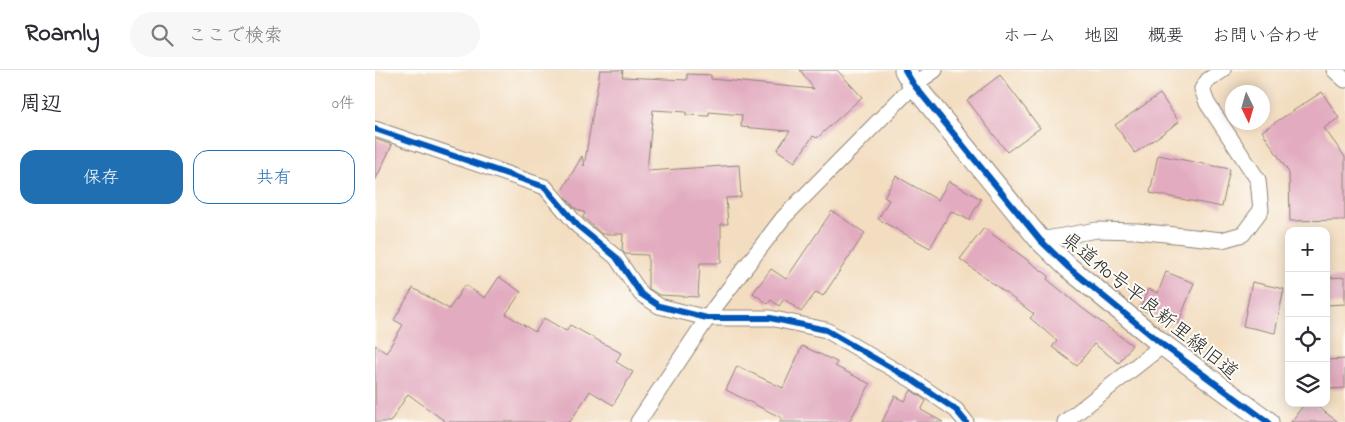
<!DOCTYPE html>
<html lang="ja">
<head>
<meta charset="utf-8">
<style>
  body { margin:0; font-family:"Indie Flower","Klee One",sans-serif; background:#f7f7f7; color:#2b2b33 }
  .controls { position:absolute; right:15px; bottom:15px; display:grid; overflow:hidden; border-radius:10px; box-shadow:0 2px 12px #0003 }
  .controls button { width:45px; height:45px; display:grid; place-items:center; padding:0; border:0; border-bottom:1px solid #e1e1e2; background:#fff; color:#2b2b33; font:25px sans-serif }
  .compass { position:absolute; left:850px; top:15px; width:45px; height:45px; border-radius:50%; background:#fff; box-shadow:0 2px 12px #0003; rotate:175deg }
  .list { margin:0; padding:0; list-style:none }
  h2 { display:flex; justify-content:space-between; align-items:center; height:65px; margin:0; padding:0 20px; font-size:21px }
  h2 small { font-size:16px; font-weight:400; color:#7c7c81 }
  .actions { display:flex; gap:10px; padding:15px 20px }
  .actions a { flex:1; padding:11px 0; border:1px solid #1f6fb2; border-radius:15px; text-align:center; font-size:18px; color:#1f6fb2 }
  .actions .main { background:#1f6fb2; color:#fff }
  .icon { flex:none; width:28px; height:28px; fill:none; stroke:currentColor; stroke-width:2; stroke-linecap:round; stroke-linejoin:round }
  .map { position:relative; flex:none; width:970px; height:352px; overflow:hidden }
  header { display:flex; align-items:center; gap:30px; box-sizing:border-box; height:70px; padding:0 25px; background:#fff; border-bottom:1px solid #e1e1e2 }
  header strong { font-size:24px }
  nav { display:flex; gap:28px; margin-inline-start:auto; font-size:18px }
  .search { width:350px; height:45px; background:#f7f7f7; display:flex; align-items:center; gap:12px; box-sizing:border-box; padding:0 18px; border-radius:28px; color:#7c7c81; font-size:19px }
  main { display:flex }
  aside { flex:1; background:#fff }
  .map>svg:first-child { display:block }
  .building { fill:#e2abbf }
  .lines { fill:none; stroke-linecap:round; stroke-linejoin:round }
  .street-casing { stroke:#8f8476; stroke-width:17 }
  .secondary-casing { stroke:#8f8476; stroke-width:23 }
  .street { stroke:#fff; stroke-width:15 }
  .secondary { stroke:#fff; stroke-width:21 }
  .cycleway-casing { stroke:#fdfcf7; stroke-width:9 }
  .cycleway { stroke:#0057b8; stroke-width:6 }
  .labels { text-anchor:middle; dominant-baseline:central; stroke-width:4; stroke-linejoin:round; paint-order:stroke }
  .street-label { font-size:20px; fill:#2b2b2b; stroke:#fdfcf7 }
</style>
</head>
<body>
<header>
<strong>Roamly</strong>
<div class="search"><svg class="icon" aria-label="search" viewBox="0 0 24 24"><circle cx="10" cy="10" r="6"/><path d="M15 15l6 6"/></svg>ここで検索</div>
<nav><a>ホーム</a><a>地図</a><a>概要</a><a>お問い合わせ</a></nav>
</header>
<main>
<aside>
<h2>周辺<small>0件</small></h2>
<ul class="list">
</ul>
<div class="actions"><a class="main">保存</a><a>共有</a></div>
</aside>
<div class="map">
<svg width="970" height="352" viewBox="0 0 970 352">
  <rect width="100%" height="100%" fill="#fdfcf7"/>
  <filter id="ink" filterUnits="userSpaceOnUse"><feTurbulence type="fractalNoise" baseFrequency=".02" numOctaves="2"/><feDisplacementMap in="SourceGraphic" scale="10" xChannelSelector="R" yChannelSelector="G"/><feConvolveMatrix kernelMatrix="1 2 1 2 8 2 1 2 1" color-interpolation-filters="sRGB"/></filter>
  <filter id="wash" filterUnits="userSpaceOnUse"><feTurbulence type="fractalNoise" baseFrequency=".0096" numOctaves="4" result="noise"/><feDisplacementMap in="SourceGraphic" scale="20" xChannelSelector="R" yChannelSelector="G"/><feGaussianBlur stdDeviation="1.12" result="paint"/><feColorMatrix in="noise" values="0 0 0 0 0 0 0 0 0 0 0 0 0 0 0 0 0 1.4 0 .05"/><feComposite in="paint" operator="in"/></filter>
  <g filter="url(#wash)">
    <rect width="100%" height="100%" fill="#f3ddc0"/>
    <g id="blocks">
      <g class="building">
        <polygon points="225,0 248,0 247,7 312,10 312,4 336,5 336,9 439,19 425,0 462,0 487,27 442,68 438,66 420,92 402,80 415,61 366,57 367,45 334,42 334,46 311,45 311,42 278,40 272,101 364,95 366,127 351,128 353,154 346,154 346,193 325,193 323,227 284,225 273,218 273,185 250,184 247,180 248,164 227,164 210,149 208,147 210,143 200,138 186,122 207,86 209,96"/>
        <polygon points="625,5 665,58 632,82 592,30"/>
        <polygon points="947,22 964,48 949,58 970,87 970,150 915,151 914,103 887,61"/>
        <polygon points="785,24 804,52 760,83 740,55"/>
        <polygon points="0,69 17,75 0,111"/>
        <polygon points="783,85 855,99 847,137 775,123"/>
        <polygon points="521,106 563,130 574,111 606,129 594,150 576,141 555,178 503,149 514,130 509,127"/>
        <polygon points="457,141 490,163 448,226 441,222 426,242 409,229 404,236 396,230 393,234 378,223 396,199 411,209"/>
        <polygon points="609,158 674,206 672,209 707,238 757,275 744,293 719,274 702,296 677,277 682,271 655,248 659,244 585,189"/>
        <polygon points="791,202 819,213 803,254 765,239 773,219 783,223"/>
        <polygon points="124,207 146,222 131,244 160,262 169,248 191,261 195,255 246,283 241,292 258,302 238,335 215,321 195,352 71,352 33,324 15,352 0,352 0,275 11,283 28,255 19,250 38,218 74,239 90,215 110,228"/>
        <polygon points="970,207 970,234 951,235 951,208"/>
        <polygon points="877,212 909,219 900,263 868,256"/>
        <polygon points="427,276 462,292 460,296 495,314 474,352 404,352 407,348 351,320 362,296 408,318"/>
        <polygon points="970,289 970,318 955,319 953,290"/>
        <polygon points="536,320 551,331 546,340 568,352 507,352 520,326 530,331"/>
        <polygon points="930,333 938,333 963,352 916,352"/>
      </g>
    </g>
  </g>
  <g filter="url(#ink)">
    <use href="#blocks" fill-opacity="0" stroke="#8f8476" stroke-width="1"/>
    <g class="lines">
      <defs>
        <g id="street">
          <polyline points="959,0 970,10"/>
          <polyline points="0,59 170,117 203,156 241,187 266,224 284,236 332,248 395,248 451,260 537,310 581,340 591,352"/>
          <polyline points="665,170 722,160 762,161 847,170 868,164 886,140 883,110 832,33 827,19 833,10 848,0"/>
          <polyline points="263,352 340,237 408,148 539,15 560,0"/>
          <polyline points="690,352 788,275"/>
        </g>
        <polyline id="secondary" points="530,0 539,15 665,170 694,198 788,275 893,352"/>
      </defs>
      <use href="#street" class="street-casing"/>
      <use href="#secondary" class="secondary-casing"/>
      <use href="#street" class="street"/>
      <use href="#secondary" class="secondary"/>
      <defs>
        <g id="cycleway">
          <polyline points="530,0 539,15 665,170 694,198 788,275 893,352"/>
          <polyline points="0,59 170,117 203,156 241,187 266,224 284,236 332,248 395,248 451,260 537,310 581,340 591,352"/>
        </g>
      </defs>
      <use href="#cycleway" class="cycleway-casing"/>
      <use href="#cycleway" class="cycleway"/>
    </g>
  </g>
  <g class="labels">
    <g class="street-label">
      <text transform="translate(774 237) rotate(39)">県道190号平良新里線旧道</text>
    </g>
  </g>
</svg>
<div class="controls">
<button>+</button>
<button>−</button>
<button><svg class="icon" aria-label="locate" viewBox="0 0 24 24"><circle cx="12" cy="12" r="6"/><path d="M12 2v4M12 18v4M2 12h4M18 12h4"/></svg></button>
<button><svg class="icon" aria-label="layers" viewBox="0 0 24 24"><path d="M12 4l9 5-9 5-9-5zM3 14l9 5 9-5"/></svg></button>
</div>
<svg class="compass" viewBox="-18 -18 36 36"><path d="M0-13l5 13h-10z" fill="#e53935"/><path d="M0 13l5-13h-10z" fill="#7c7c81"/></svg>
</div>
</main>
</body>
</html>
